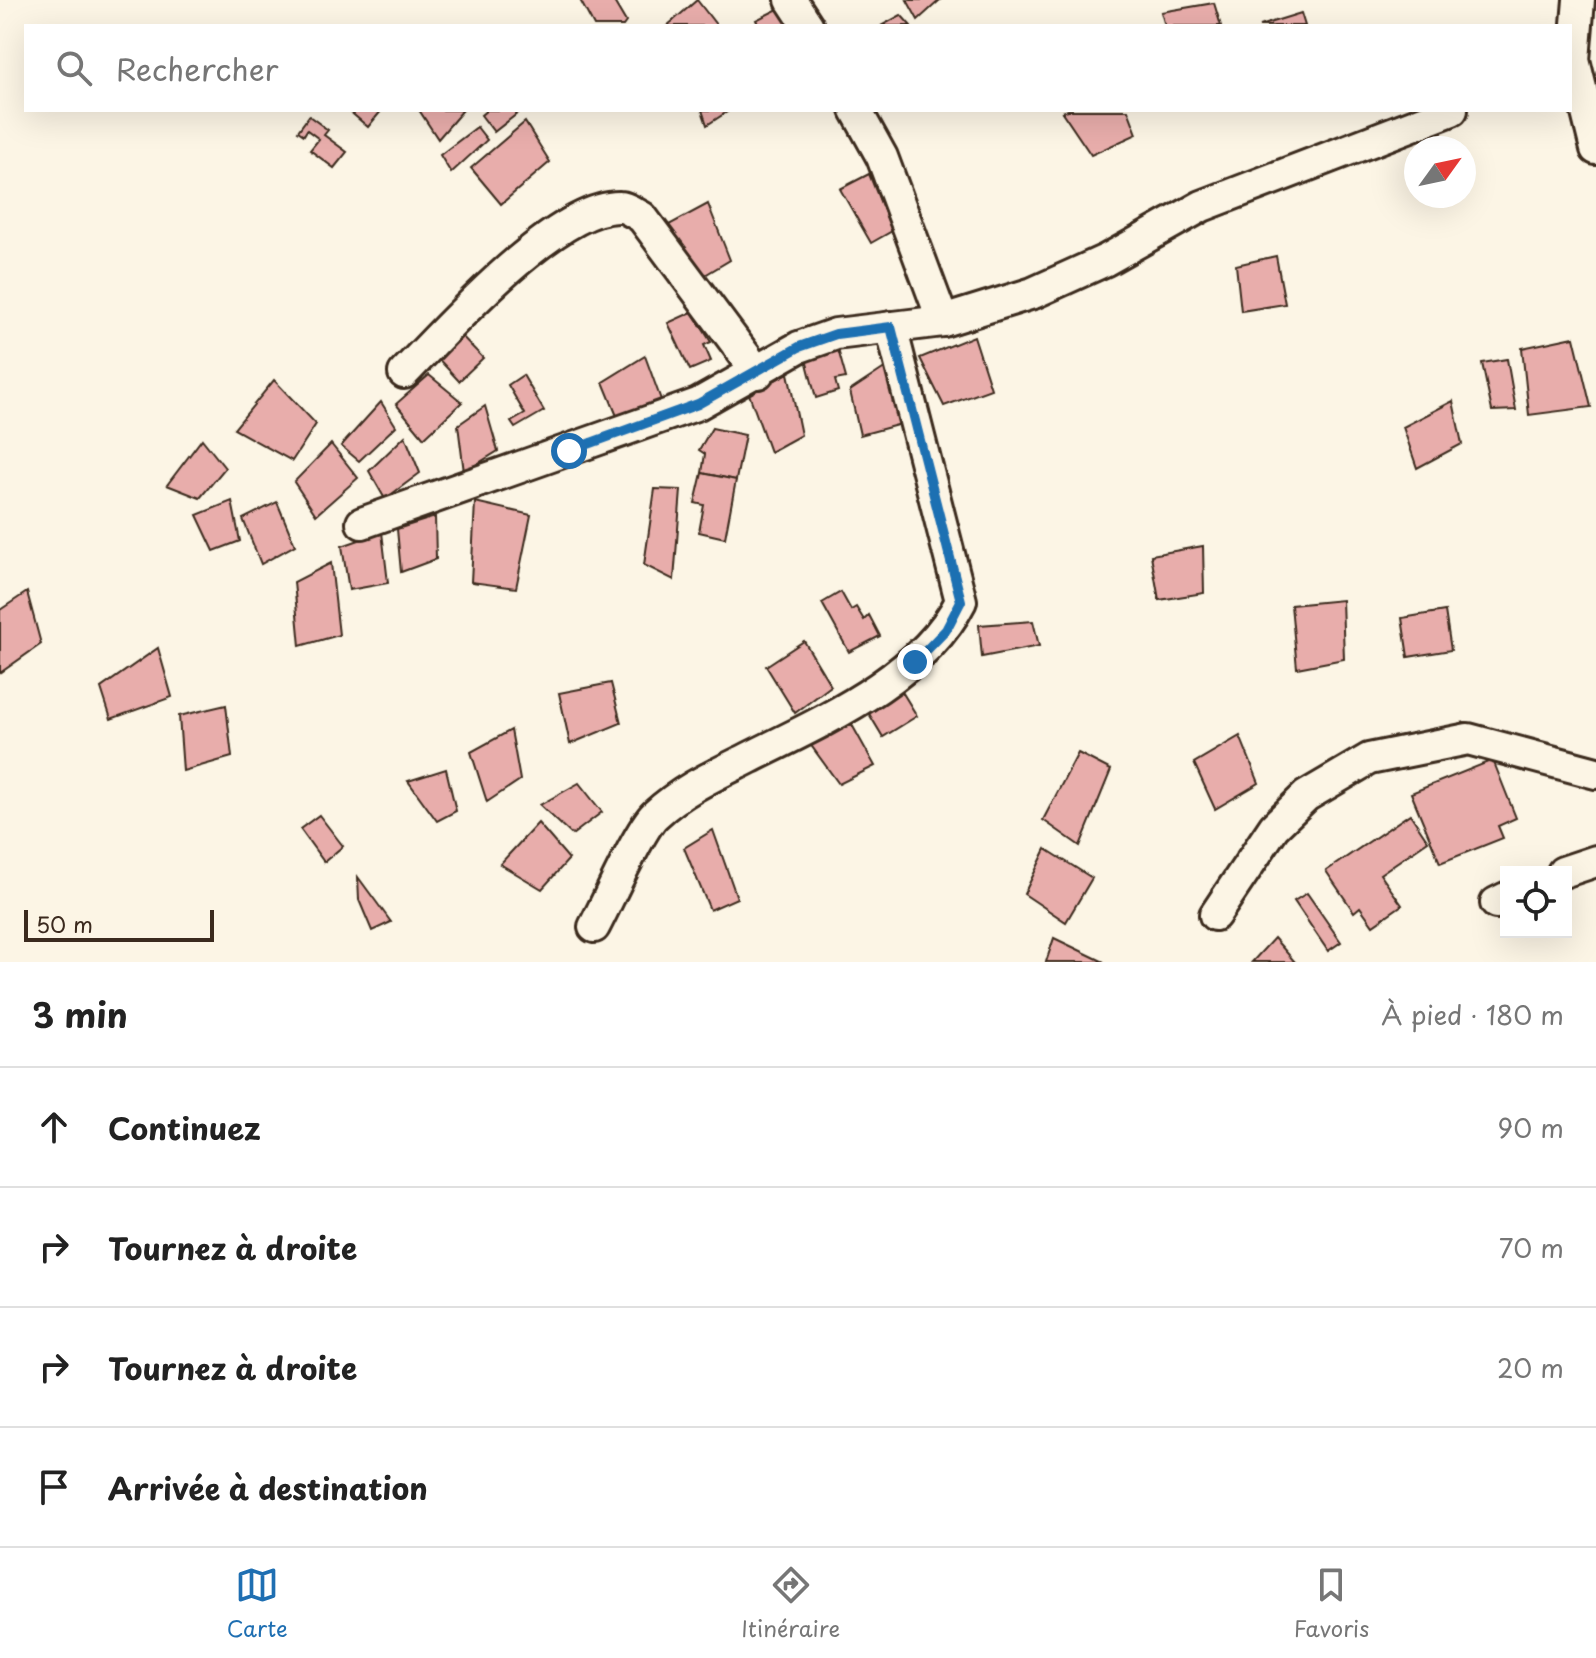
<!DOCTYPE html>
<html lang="fr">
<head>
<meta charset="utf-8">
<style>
  body { margin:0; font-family:"Playpen Sans",sans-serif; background:#f2f2f2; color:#222 }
  .controls { position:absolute; right:24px; bottom:24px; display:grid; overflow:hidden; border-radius:0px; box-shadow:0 8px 32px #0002 }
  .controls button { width:72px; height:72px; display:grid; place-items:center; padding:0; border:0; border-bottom:2px solid #e0e0e0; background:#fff; color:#222; font:40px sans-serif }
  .compass { position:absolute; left:1404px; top:136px; width:72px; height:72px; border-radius:50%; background:#fff; box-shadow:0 8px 32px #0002; rotate:57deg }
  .scale { position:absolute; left:24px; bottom:20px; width:190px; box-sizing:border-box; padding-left:8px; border:4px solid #3b2a1e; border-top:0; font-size:22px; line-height:28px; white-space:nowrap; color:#3b2a1e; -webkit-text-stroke:6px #fcf5e5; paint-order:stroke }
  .stop { position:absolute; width:24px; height:24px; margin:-18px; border:6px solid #1f6fb2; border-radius:50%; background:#fff }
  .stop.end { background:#1f6fb2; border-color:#fff; box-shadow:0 2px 8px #0008 }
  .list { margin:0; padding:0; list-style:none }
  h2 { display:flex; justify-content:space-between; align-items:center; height:104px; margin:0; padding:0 32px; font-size:34px }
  h2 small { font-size:26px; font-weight:400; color:#767676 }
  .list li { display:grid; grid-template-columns:52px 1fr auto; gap:24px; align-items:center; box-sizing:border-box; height:120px; padding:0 32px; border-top:2px solid #e0e0e0 }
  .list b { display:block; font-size:30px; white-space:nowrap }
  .list em { font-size:26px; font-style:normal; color:#767676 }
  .icon { flex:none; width:44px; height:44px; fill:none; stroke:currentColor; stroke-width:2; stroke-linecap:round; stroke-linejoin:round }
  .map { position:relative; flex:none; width:1596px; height:962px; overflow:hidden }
  .search { position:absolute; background:#fff; box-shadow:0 8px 32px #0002; left:24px; right:24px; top:24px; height:88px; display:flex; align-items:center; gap:20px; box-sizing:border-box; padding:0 28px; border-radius:0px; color:#767676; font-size:30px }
  .sheet { height:584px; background:#fff }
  nav { display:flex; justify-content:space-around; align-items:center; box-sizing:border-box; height:112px; border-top:2px solid #e0e0e0; background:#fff; font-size:22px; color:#767676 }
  nav a { display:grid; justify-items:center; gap:4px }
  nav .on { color:#1f6fb2 }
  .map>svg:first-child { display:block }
  .building { fill:#e8adab; stroke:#3b2a1e; stroke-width:2 }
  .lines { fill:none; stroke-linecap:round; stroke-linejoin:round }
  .street-casing { stroke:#3b2a1e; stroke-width:36 }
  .street { stroke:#fcf5e5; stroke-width:30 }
  .route { stroke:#1f6fb2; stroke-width:10 }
</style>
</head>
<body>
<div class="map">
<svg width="1596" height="962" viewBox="0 0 1596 962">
  <rect width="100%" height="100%" fill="#fcf5e5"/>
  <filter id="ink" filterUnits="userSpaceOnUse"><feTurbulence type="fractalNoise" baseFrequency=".0125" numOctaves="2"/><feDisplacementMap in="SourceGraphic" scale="16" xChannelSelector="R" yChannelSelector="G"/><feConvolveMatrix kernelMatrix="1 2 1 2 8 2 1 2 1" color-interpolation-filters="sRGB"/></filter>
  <g filter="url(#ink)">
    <g class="building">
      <polygon points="580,0 613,0 626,22 623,26 594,26"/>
      <polygon points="697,0 717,26 667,26"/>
      <polygon points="907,0 940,0 918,20"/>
      <polygon points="1214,3 1221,26 1165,26 1161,12"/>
      <polygon points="778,9 789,26 759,26 756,20"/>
      <polygon points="1301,13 1305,26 1259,26"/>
      <polygon points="901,15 911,26 881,26"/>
      <polygon points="348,110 382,110 368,127"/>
      <polygon points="419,110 463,110 438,139"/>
      <polygon points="487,110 522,110 494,132 481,115"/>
      <polygon points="702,110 730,110 707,125"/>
      <polygon points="1068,110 1128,110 1137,134 1091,155 1062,112"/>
      <polygon points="309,116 328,130 324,135 347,152 334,168 310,150 319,139 307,130 304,135 298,131"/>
      <polygon points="525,122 550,162 501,204 471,168"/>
      <polygon points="477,127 487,140 451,173 440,155"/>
      <polygon points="869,174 892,231 871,243 840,189"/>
      <polygon points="708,204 730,260 700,278 665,227"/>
      <polygon points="1276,256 1285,304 1241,311 1236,265"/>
      <polygon points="692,312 711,342 704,345 711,361 690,370 668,323"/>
      <polygon points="832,328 846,378 835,380 838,391 816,398 800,336"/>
      <polygon points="455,329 483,358 459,381 432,352"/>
      <polygon points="974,336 991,389 944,406 920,358"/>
      <polygon points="1574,337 1591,407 1529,415 1522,348"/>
      <polygon points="645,356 661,400 619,421 603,382"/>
      <polygon points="1507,359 1516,410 1492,411 1482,363"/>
      <polygon points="886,367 901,424 860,435 850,391"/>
      <polygon points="788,373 801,435 770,452 749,394"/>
      <polygon points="429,375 462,402 424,438 396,404"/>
      <polygon points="523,375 544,411 515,428 511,422 525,414 508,385"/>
      <polygon points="274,380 316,424 292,461 234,429"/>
      <polygon points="1453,401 1462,444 1417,468 1403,427"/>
      <polygon points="381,402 396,426 359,461 341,446"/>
      <polygon points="485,406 498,451 464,472 458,425"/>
      <polygon points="712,428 745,435 736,480 702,473 705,454 699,450"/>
      <polygon points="405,436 420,473 385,499 369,471"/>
      <polygon points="202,439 225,468 200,498 167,485"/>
      <polygon points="331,444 358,478 316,515 294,482"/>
      <polygon points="702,473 736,480 725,538 699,532 704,505 695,503"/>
      <polygon points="655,489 681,490 674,580 644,565"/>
      <polygon points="232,501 240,541 214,551 197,515"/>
      <polygon points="277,502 295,545 261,564 243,519"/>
      <polygon points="475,502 531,515 516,588 471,582"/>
      <polygon points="435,517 436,559 401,572 397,529"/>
      <polygon points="382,532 388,583 349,590 342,546"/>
      <polygon points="1203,546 1204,593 1159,600 1151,555"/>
      <polygon points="331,563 339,635 300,646 294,582"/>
      <polygon points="27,592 41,644 0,673 0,610"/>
      <polygon points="841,592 851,610 856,607 864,620 869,615 880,636 849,652 822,603"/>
      <polygon points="1342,600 1344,659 1297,668 1291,605"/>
      <polygon points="1445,611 1451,650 1408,657 1402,618"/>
      <polygon points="1033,621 1039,646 982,657 979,625"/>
      <polygon points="804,641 831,686 795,713 766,666"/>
      <polygon points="158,648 172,697 111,719 101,688"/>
      <polygon points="893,677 917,716 883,737 859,697"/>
      <polygon points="611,683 621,723 570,744 559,693"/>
      <polygon points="226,705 232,757 183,771 179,716"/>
      <polygon points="851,723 875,766 839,784 810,744"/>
      <polygon points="511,730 520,780 487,802 471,752"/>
      <polygon points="1240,736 1259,783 1215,809 1194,763"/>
      <polygon points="1078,753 1111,770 1080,846 1043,820"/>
      <polygon points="1493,760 1516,818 1498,826 1503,838 1440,863 1411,793"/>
      <polygon points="446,769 456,811 437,821 408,781"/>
      <polygon points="579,783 602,812 572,835 540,805"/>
      <polygon points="1410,814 1428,841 1380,874 1402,905 1373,925 1360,907 1354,912 1326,871"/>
      <polygon points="319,815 343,846 324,862 300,829"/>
      <polygon points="538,823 569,859 542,889 500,864"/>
      <polygon points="713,830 737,898 710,910 684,848"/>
      <polygon points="1046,849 1092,878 1066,922 1024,894"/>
      <polygon points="358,877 391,922 372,931 359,900"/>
      <polygon points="1307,893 1341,942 1328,951 1294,901"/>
      <polygon points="1054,938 1104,962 1046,962"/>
      <polygon points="1274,938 1295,962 1252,962"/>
    </g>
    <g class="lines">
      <defs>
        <g id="street">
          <polyline points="791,0 808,26"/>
          <polyline points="1579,0 1574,60 1596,149"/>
          <polyline points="856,110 882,157 943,321"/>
          <path d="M404 373C447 329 557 205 620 207 627 207 635 214 642 217L758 373"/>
          <polyline points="362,523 698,404 799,347 836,334 943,321 1033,293 1106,260 1202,206 1452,110"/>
          <polyline points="1563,872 1596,861"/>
          <polyline points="1496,903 1506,898"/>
          <polyline points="1215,915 1274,827 1306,796 1369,759 1468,739 1596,773"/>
          <path d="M594 927C607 903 639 830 655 815 683 789 715 775 749 758 823 721 922 678 961 601L891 327"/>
        </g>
      </defs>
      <use href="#street" class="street-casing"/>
      <use href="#street" class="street"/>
    </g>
  </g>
  <g class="lines" filter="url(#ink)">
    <polyline class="route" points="569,451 698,404 799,347 836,334 891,327 961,601 946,630 915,662"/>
  </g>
</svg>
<div class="controls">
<button><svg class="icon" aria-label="locate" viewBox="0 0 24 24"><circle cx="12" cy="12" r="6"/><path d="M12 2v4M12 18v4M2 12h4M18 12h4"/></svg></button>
</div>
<svg class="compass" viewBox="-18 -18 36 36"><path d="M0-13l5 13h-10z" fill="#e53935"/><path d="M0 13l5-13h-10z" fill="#767676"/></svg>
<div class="scale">50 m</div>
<div class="stop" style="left:569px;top:451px"></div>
<div class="stop end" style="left:915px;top:662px"></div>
<div class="search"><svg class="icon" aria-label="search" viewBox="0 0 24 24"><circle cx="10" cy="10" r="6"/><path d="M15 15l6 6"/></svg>Rechercher</div>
</div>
<section class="sheet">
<h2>3 min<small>À pied · 180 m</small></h2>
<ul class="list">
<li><svg class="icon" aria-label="ahead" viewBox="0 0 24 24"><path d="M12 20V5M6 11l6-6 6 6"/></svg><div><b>Continuez</b></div><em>90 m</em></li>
<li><svg class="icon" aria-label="right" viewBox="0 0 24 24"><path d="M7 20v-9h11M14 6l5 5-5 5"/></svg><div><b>Tournez à droite</b></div><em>70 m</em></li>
<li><svg class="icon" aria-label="right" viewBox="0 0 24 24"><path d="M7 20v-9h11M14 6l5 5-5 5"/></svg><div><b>Tournez à droite</b></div><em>20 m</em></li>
<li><svg class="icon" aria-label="arrive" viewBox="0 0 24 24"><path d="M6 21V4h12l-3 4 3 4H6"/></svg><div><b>Arrivée à destination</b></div></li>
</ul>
</section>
<nav>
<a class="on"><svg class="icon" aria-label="map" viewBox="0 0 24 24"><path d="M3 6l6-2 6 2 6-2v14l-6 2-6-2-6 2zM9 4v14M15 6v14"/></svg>Carte</a>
<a><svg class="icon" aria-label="directions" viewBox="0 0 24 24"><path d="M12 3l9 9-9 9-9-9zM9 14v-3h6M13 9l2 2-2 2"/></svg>Itinéraire</a>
<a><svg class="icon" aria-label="saved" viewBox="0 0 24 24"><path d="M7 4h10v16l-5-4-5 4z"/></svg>Favoris</a>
</nav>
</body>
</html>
